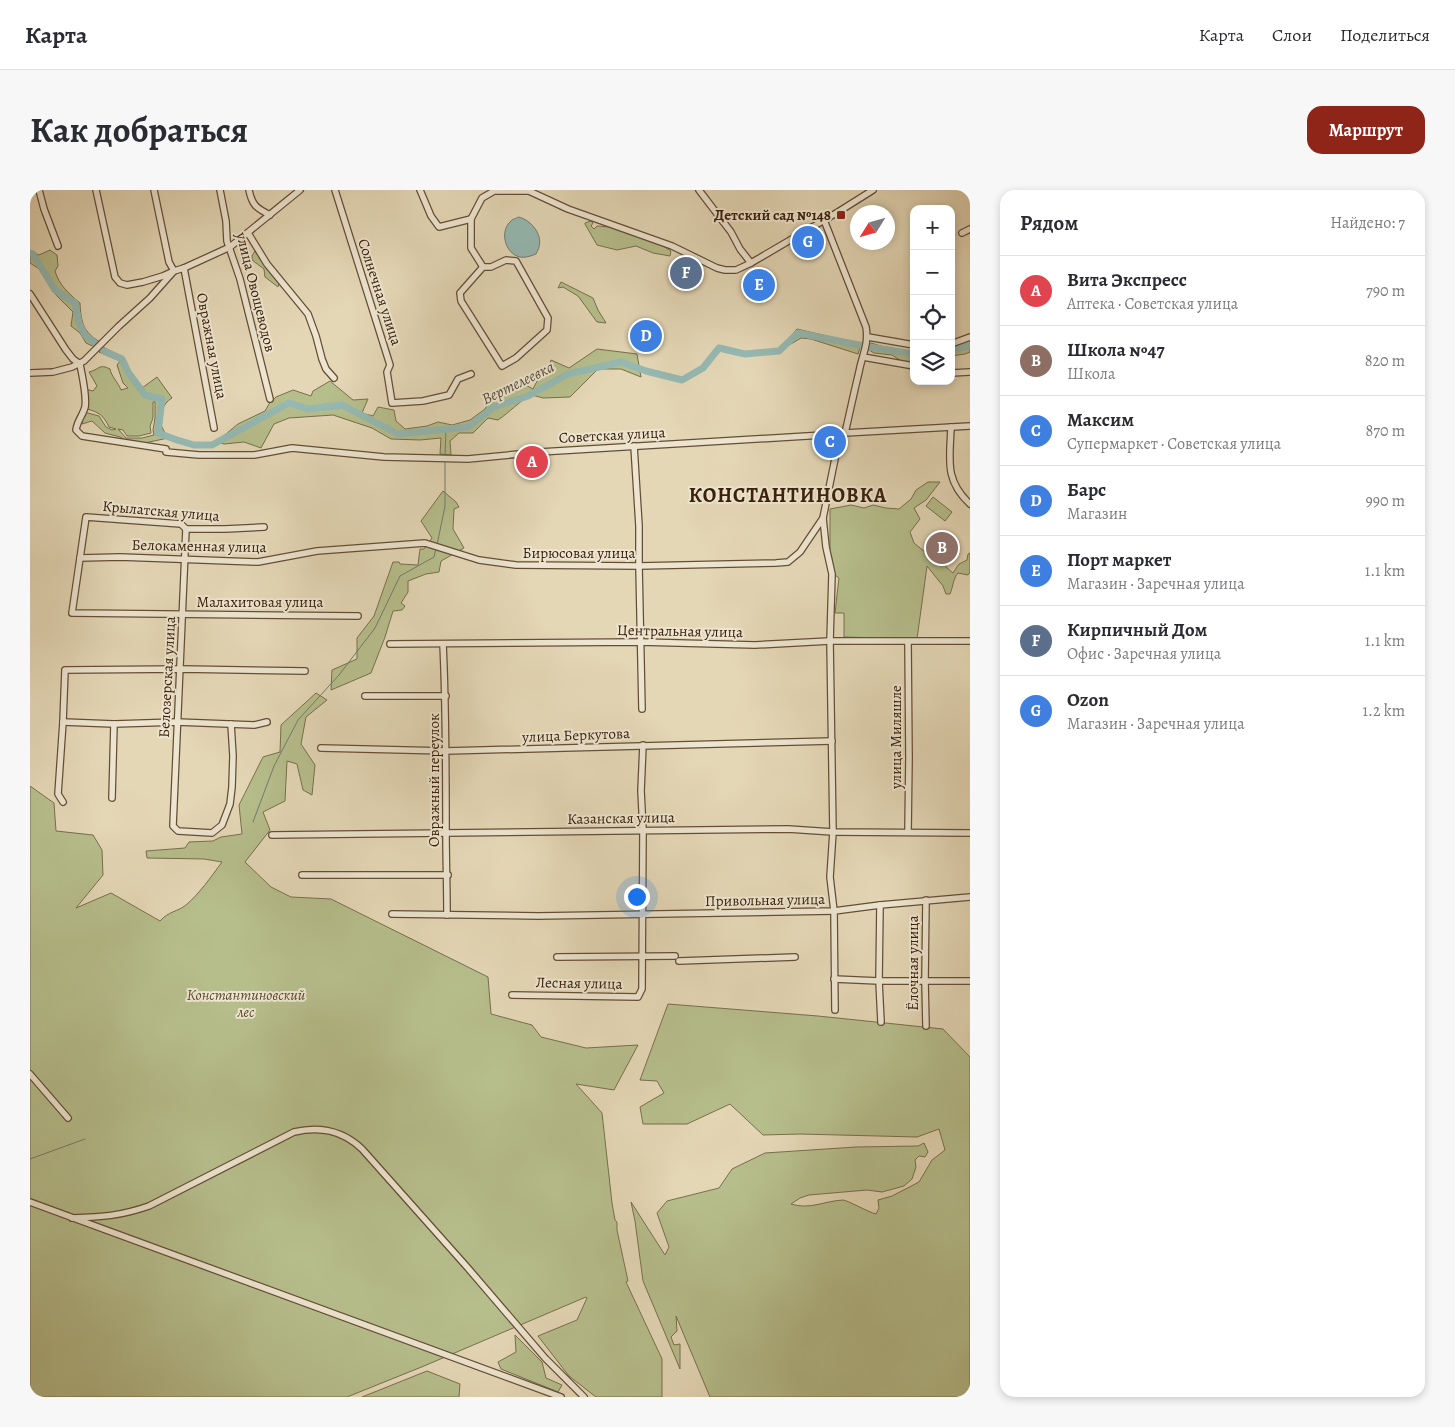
<!DOCTYPE html>
<html lang="ru">
<head>
<meta charset="utf-8">
<style>
  body { margin:0; font-family:Alegreya,serif; background:#f7f7f7; color:#2b2b33 }
  .controls { position:absolute; right:15px; top:15px; display:grid; overflow:hidden; border-radius:10px; box-shadow:0 2px 8px #0003 }
  .controls button { width:45px; height:45px; display:grid; place-items:center; padding:0; border:0; border-bottom:1px solid #e1e1e2; background:#fff; color:#2b2b33; font:25px sans-serif }
  .compass { position:absolute; left:820px; top:15px; width:45px; height:45px; border-radius:50%; background:#fff; box-shadow:0 2px 8px #0003; rotate:233deg }
  .you { position:absolute; left:606px; top:706px; width:18px; height:18px; margin:-12px; border:4px solid #fff; border-radius:50%; background:#1a73e8; box-shadow:0 0 0 8px #1a73e833 }
  .badge { display:grid; place-items:center; width:32px; height:32px; border-radius:50%; background:#8f2418; color:#fff; font-size:16px; font-weight:700 }
  .pin { position:absolute; translate:-50% -50%; border:2px solid #fff; box-shadow:0 1px 5px #0006 }
  .list { margin:0; padding:0; list-style:none }
  h2 { display:flex; justify-content:space-between; align-items:center; height:65px; margin:0; padding:0 20px; font-size:21px }
  h2 small { font-size:16px; font-weight:400; color:#7c7c81 }
  .list li { display:grid; grid-template-columns:32px 1fr auto; gap:15px; align-items:center; box-sizing:border-box; height:70px; padding:0 20px; border-top:1px solid #e1e1e2 }
  .list b { display:block; font-size:19px; white-space:nowrap }
  .list p { margin:0; font-size:16px; white-space:nowrap; color:#7c7c81 }
  .list em { font-size:16px; font-style:normal; color:#7c7c81 }
  .icon { flex:none; width:28px; height:28px; fill:none; stroke:currentColor; stroke-width:2; stroke-linecap:round; stroke-linejoin:round }
  .map { position:relative; flex:none; width:940px; height:1207px; overflow:hidden; border-radius:15px }
  header { display:flex; align-items:center; gap:30px; box-sizing:border-box; height:70px; padding:0 25px; background:#fff; border-bottom:1px solid #e1e1e2 }
  header strong { font-size:24px }
  nav { display:flex; gap:28px; margin-inline-start:auto; font-size:18px }
  .intro { display:flex; align-items:center; justify-content:space-between; box-sizing:border-box; height:120px; padding:0 30px }
  h1 { margin:0; font-size:35px }
  .button { padding:12px 22px; border-radius:15px; background:#8f2418; color:#fff; font-size:18px; font-weight:700 }
  main { display:flex; gap:30px; padding:0 30px }
  aside { flex:1; background:#fff; border-radius:15px; box-shadow:0 2px 8px #0003 }
  .map>svg:first-child { display:block }
  .green { fill:#b6be8c; stroke:#786f4c; fill-rule:evenodd }
  .water { fill:#95b9b2; stroke:#707c6f }
  .lines { fill:none; stroke-linecap:round; stroke-linejoin:round }
  .stream { stroke:#707c6f; stroke-width:1 }
  .river { stroke:#95b9b2; stroke-width:7 }
  .minor-casing { stroke:#644e36; stroke-width:8 }
  .minor { stroke:#ede5d0; stroke-width:5.5 }
  .poi-dot { fill:#8f2418; stroke:#ede5d0; stroke-width:2 }
  .labels { text-anchor:middle; dominant-baseline:central; stroke-width:4; stroke-linejoin:round; paint-order:stroke }
  .poi-label { font-size:15px; font-weight:bold; fill:#39200b; stroke:#ede5d0; text-anchor:end }
  .street-label { font-size:15px; fill:#39200b; stroke:#ede5d0 }
  .park-label { font-size:15px; font-style:italic; fill:#58482b; stroke:#ede5d0 }
  .water-label { font-size:16px; font-style:italic; fill:#554e3d; stroke:#ede5d0 }
  .district-label { font-size:20px; font-weight:bold; letter-spacing:1px; fill:#39200b; stroke:#ede5d0 }
</style>
</head>
<body>
<header>
<strong>Карта</strong>
<nav><a>Карта</a><a>Слои</a><a>Поделиться</a></nav>
</header>
<div class="intro"><h1>Как добраться</h1><a class="button">Маршрут</a></div>
<main>
<div class="map">
<svg width="940" height="1207" viewBox="0 0 940 1207">
  <rect width="100%" height="100%" fill="#e4d7b6"/>
  <filter id="stains"><feTurbulence type="fractalNoise" baseFrequency=".004" numOctaves="4"/><feColorMatrix values="0 0 0 0 .2 0 0 0 0 .09 0 0 0 0 .02 0 0 0 .5 -.17"/></filter>
  <radialGradient id="worn" r=".72"><stop offset=".6" stop-color="#630" stop-opacity="0"/><stop offset="1" stop-color="#630" stop-opacity=".3"/></radialGradient>
  <g class="green">
    <polygon points="561,31 563,33 561,36 564,39 567,36 581,37 633,56 641,61 640,66 623,63 606,56 587,60 567,55 555,34 555,33"/>
    <path d="M0 60 9 65 20 60 27 65 28 76 25 81C29 95 39 104 50 113 51 132 53 142 70 152L67 158 56 153 50 143 41 136 43 122 24 103 14 82 0 73Z"/>
    <polygon points="225,61 249,93 248,97 235,87 234,79 222,70 222,66"/>
    <polygon points="531,92 563,108 568,120 576,133 567,132 548,106 533,97 528,98"/>
    <polygon points="767,139 831,154 828,164 781,149 771,148 749,161"/>
    <polygon points="940,150 940,162 935,164 921,166 921,157"/>
    <polygon points="841,153 854,157 884,162 884,174 873,172 862,165 844,163 839,160"/>
    <path d="M73 157 94 168 102 187 112 198 127 187 142 208C136 212 135 214 132 221 128 234 132 237 138 248L110 254 97 251 90 247 75 243 62 231 52 234 54 222 69 226 76 237 82 240 86 239 79 237C74 226 69 222 57 219L55 200H59L63 201 67 196 59 182C69 180 69 173 80 179 81 186 88 192 91 200L98 198 93 193 87 175 90 171 69 162ZM123 212H125V228L123 240 124 245 112 248H96L88 239 93 240 97 246H109L121 243 120 236 123 228Z"/>
    <path d="M567 159 607 164 611 187 591 179H568L540 207 513 208 502 205C489 211 480 222 468 230L458 228 443 243H429L420 251 421 265 410 264 411 248 390 250 361 249 342 238 303 225 259 228 244 234 231 258 214 252 194 254 190 253 191 248 208 234 235 221 239 214 246 207 263 200 281 206 283 201 300 191 323 210 338 209 332 223 343 226 348 217 364 220 366 231 375 239 397 236 408 232 422 235 440 230 455 219 460 210 471 200 492 193 503 199 507 191 517 183 521 170 539 178Z"/>
    <path d="M898 292H910L896 310 884 318 890 329 880 342 884 353 906 371 915 373 916 377 923 383 929 374 937 370 938 364 940 363V382L938 385 928 383C923 389 923 397 920 404H916L913 396 897 376 887 449 814 447V423H805L809 388 805 385 800 360V319L821 315 834 318 843 315 856 318 869 319 881 309 886 300Z"/>
    <polygon points="413,301 426,312 429,317 424,319 423,339 434,358 411,371 409,382 396,384 378,391 378,402 371,413 375,416 372,420 363,421 355,447 341,483 301,500 302,480 327,469 327,448 344,426 363,372 369,372 370,374 388,375 390,359 394,359 402,348 391,331"/>
    <polygon points="903,307 922,322 915,331 896,316"/>
    <path d="M286 503 297 510 276 527 271 554 285 575 282 605 273 600 267 574 257 571 255 611 233 622 240 640 215 672 241 697 261 707 301 709 458 787 461 824 502 835 511 847 556 858 608 855 584 900 546 894 572 923 582 1013 585 1030 587 1032V1040L598 1091 596 1092 632 1169V1207H566L539 1186 508 1146 547 1130 557 1108 556 1107 394 1176 317 1207H0V596L24 613 26 641 63 645 72 660 73 685 46 718 81 703 130 731C139 721 147 722 156 715 170 703 181 687 192 672L174 669 117 668 116 661 155 658 159 652 183 651 191 647 212 644 209 615 233 567 250 562 251 535Z"/>
    <path d="M638 814 788 826 913 839 940 867V1207H680L646 1126 647 1141 641 1147 644 1155 650 1154V1179L613 1091 605 1031 601 1012 635 1065 639 1057 627 1023 637 1011 689 998 702 979 735 963 826 957 888 956 894 953 898 962 895 967 889 966 885 970 886 977 882 989 874 996 852 1002 837 1000 779 1005 770 1008 761 1014C780 1020 794 1011 813 1010 817 1010 838 1022 846 1024L849 1018 848 1010 862 1006 889 992 902 970 915 960 909 939 887 947 770 944 733 945 700 914 657 934H613L610 917 634 903 627 891 610 890Z"/>
    <polygon points="485,1145 512,1172 516,1188 532,1195 528,1202 471,1179 468,1172 486,1162"/>
    <polygon points="397,1181 430,1194 429,1207 332,1207"/>
  </g>
  <path class="water" d="M488 27C500 29 513 44 509 57 509 59 507 61 506 64 501 66 495 68 490 67 475 64 469 41 481 31 481 30 487 28 488 27Z"/>
  <g class="lines">
    <g class="stream">
      <polyline points="415,266 416,239"/>
      <polyline points="407,355 415,316 415,272"/>
      <polyline points="223,632 244,576 268,530 309,485 345,438 370,386 404,367 406,358"/>
      <polyline points="0,969 55,949"/>
    </g>
    <g class="river">
      <polyline points="0,63 3,64 25,100 45,113 49,133 55,145 66,154"/>
      <polyline points="74,161 92,169 98,182 115,205 132,209 128,243 147,250 164,255 182,255 259,213 278,219 312,215 368,244 438,237 464,217 498,206 538,184 591,172 616,181 652,190 673,178 689,158 715,164 749,161 768,143 839,157 884,164"/>
      <polyline points="921,161 940,155"/>
    </g>
    <defs>
      <g id="minor">
        <polyline points="9,0 14,19 28,56"/>
        <polyline points="66,0 85,87 90,93 97,95 113,92 133,86 144,81 154,78 200,57 270,0"/>
        <polyline points="190,0 196,31 197,51 210,89 240,209"/>
        <path d="M219 0C222 15 226 18 240 25"/>
        <polyline points="305,0 360,175 357,182 362,213 393,211 419,205 428,189 441,184"/>
        <polyline points="390,0 401,26 409,37 441,29"/>
        <polyline points="669,0 701,42 710,59 721,73"/>
        <path d="M794 30 836 137C839 155 832 165 829 182 824 202 820 222 815 243"/>
        <polyline points="218,43 237,74 278,124 286,146 292,169 296,179 304,188"/>
        <polyline points="932,43 940,39"/>
        <polygon points="476,70 486,71 518,128 517,140 486,168 472,176 431,111 430,103 453,77 461,77"/>
        <polyline points="453,77 441,58 441,29 452,8 464,1 499,1 538,19 642,56 687,78 695,80 706,80 721,73 808,22 843,0"/>
        <polyline points="154,78 184,238"/>
        <path d="M0 104 36 160 43 169 50 174C52 186 57 205 55 217 53 225 47 231 46 240L52 246 136 259V262L169 265H224L262 258 354 267 438 269 510 262 810 244 815 243 940 236"/>
        <polyline points="838,147 884,155"/>
        <polyline points="921,154 940,147"/>
        <polyline points="833,167 884,176"/>
        <polyline points="0,183 23,182 42,177 54,171 89,136 120,108 144,81 139,72 124,0"/>
        <polyline points="921,183 940,182"/>
        <path d="M921 237C920 269 914 290 940 314"/>
        <polyline points="604,256 609,336 609,376 612,519"/>
        <polyline points="234,337 195,339 156,339 151,334 56,327 42,423 328,426"/>
        <polyline points="156,339 143,636 148,641 182,643 192,635 200,614 202,597 203,566 201,534"/>
        <polyline points="50,368 90,367 228,372 287,361 395,353 449,370 486,375 609,376 746,373 758,372 770,362 793,328"/>
        <polyline points="878,452 879,568 878,642"/>
        <polyline points="360,454 610,452 725,455 800,451 940,451"/>
        <path d="M413 454C416 516 416 579 416 641 416 669 417 697 417 725"/>
        <polyline points="335,506 416,506"/>
        <polyline points="33,532 84,534 147,532 224,535 237,532"/>
        <polyline points="291,558 416,561 802,551"/>
        <polyline points="82,608 84,534"/>
        <polyline points="33,612 28,604 33,532 35,480 151,479 275,481"/>
        <polyline points="242,645 758,639 803,642 940,643"/>
        <polyline points="272,685 418,685"/>
        <polyline points="850,715 849,791 851,832"/>
        <polyline points="362,724 508,726 804,721 800,687 803,642 800,451 802,384 796,357 793,328 810,244"/>
        <polyline points="527,767 645,766"/>
        <polyline points="649,771 765,767"/>
        <polyline points="804,789 849,791 940,791"/>
        <polyline points="482,805 608,807 612,799 613,640 611,601 613,555"/>
        <polyline points="805,820 804,721 850,715 940,707"/>
        <polyline points="896,836 895,791 896,710"/>
        <polyline points="0,884 38,928"/>
        <polyline points="0,1012 531,1207"/>
        <path d="M42 1028C72 1027 90 1026 119 1016L264 942C290 936 312 940 332 959L437 1077 515 1168 554 1207"/>
      </g>
    </defs>
    <use href="#minor" class="minor-casing"/>
    <use href="#minor" class="minor"/>
  </g>
  <rect class="poi-dot" x="806" y="20" width="10" height="10" rx="2.5"/>
  <g class="labels">
    <g class="poi-label">
      <text x="801" y="25">Детский сад №148</text>
    </g>
    <g class="street-label">
      <text transform="translate(226 102) rotate(76)">улица Овощеводов</text>
      <text transform="translate(350 102) rotate(72)">Солнечная улица</text>
      <text transform="translate(182 156) rotate(79)">Овражная улица</text>
      <text transform="translate(582 245) rotate(-3)">Советская улица</text>
      <text transform="translate(131 321) rotate(5)">Крылатская улица</text>
      <text transform="translate(169 356) rotate(1)">Белокаменная улица</text>
      <text x="549" y="363">Бирюсовая улица</text>
      <text x="230" y="412">Малахитовая улица</text>
      <text transform="translate(650 441) rotate(1)">Центральная улица</text>
      <text transform="translate(137 487) rotate(-87)">Белозерская улица</text>
      <text transform="translate(546 545) rotate(-2)">улица Беркутова</text>
      <text transform="translate(866 547) rotate(-90)">улица Миляшле</text>
      <text transform="translate(404 590) rotate(-90)">Овражный переулок</text>
      <text transform="translate(591 628) rotate(-1)">Казанская улица</text>
      <text transform="translate(735 710) rotate(-1)">Привольная улица</text>
      <text transform="translate(883 773) rotate(-90)">Ёлочная улица</text>
      <text transform="translate(549 793) rotate(1)">Лесная улица</text>
    </g>
    <g class="park-label">
      <text x="216" y="805">Константиновский<tspan x="216" dy="17">лес</tspan></text>
    </g>
    <g class="water-label">
      <text transform="translate(488 193) rotate(-26)">Вертелеевка</text>
    </g>
    <g class="district-label">
      <text x="758" y="305">КОНСТАНТИНОВКА</text>
    </g>
  </g>
  <rect width="100%" height="100%" filter="url(#stains)"/>
  <rect width="100%" height="100%" fill="url(#worn)"/>
</svg>
<div class="controls">
<button>+</button>
<button>−</button>
<button><svg class="icon" aria-label="locate" viewBox="0 0 24 24"><circle cx="12" cy="12" r="6"/><path d="M12 2v4M12 18v4M2 12h4M18 12h4"/></svg></button>
<button><svg class="icon" aria-label="layers" viewBox="0 0 24 24"><path d="M12 4l9 5-9 5-9-5zM3 14l9 5 9-5"/></svg></button>
</div>
<svg class="compass" viewBox="-18 -18 36 36"><path d="M0-13l5 13h-10z" fill="#e53935"/><path d="M0 13l5-13h-10z" fill="#7c7c81"/></svg>
<div class="you"></div>
<div class="pin badge" style="left:502px;top:272px;background:#e0444e">A</div>
<div class="pin badge" style="left:912px;top:358px;background:#8d6e63">B</div>
<div class="pin badge" style="left:800px;top:252px;background:#3f7fe0">C</div>
<div class="pin badge" style="left:616px;top:146px;background:#3f7fe0">D</div>
<div class="pin badge" style="left:729px;top:95px;background:#3f7fe0">E</div>
<div class="pin badge" style="left:656px;top:83px;background:#5c6f8a">F</div>
<div class="pin badge" style="left:778px;top:52px;background:#3f7fe0">G</div>
</div>
<aside>
<h2>Рядом<small>Найдено: 7</small></h2>
<ul class="list">
<li><span class="badge" style="background:#e0444e">A</span><div><b>Вита Экспресс</b><p>Аптека · Советская улица</p></div><em>790 m</em></li>
<li><span class="badge" style="background:#8d6e63">B</span><div><b>Школа №47</b><p>Школа</p></div><em>820 m</em></li>
<li><span class="badge" style="background:#3f7fe0">C</span><div><b>Максим</b><p>Супермаркет · Советская улица</p></div><em>870 m</em></li>
<li><span class="badge" style="background:#3f7fe0">D</span><div><b>Барс</b><p>Магазин</p></div><em>990 m</em></li>
<li><span class="badge" style="background:#3f7fe0">E</span><div><b>Порт маркет</b><p>Магазин · Заречная улица</p></div><em>1.1 km</em></li>
<li><span class="badge" style="background:#5c6f8a">F</span><div><b>Кирпичный Дом</b><p>Офис · Заречная улица</p></div><em>1.1 km</em></li>
<li><span class="badge" style="background:#3f7fe0">G</span><div><b>Ozon</b><p>Магазин · Заречная улица</p></div><em>1.2 km</em></li>
</ul>
</aside>
</main>
</body>
</html>
